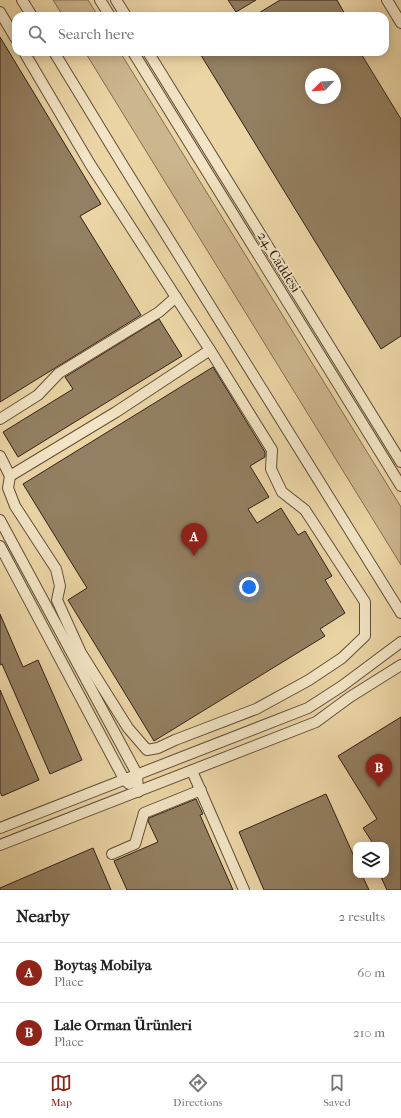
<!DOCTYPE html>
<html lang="en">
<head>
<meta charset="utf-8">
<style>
  body { margin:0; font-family:"IM FELL French Canon",serif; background:#f6f6f6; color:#222 }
  .controls { position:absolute; right:12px; bottom:12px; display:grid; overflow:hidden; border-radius:8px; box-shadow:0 2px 10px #0003 }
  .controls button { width:36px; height:36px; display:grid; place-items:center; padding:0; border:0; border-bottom:1px solid #e0e0e0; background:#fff; color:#222; font:20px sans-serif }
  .compass { position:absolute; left:305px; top:68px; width:36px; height:36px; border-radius:50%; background:#fff; box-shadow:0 2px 10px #0003; rotate:246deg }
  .you { position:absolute; left:249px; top:587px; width:14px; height:14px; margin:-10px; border:3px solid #fff; border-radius:50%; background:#1a73e8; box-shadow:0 0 0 6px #1a73e833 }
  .badge { display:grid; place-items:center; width:26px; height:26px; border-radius:50%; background:#8f2418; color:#fff; font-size:13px; font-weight:700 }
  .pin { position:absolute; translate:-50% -33px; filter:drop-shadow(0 1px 2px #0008) }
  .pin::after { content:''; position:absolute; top:21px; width:14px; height:12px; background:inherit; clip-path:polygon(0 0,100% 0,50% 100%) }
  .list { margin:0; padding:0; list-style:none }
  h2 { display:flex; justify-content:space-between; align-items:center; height:52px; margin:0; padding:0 16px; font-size:17px }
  h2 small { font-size:13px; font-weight:400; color:#767676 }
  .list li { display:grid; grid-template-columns:26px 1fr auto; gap:12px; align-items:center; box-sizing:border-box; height:60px; padding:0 16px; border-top:1px solid #e0e0e0 }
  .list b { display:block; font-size:15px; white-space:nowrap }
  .list p { margin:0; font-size:13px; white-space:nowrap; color:#767676 }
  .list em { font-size:13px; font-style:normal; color:#767676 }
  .icon { flex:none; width:22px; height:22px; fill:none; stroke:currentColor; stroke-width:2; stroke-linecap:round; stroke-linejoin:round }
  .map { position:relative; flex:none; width:401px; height:890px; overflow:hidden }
  .search { position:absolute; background:#fff; box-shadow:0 2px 10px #0003; left:12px; right:12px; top:12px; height:44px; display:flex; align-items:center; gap:10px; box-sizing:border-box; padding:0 14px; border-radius:12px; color:#767676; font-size:15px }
  .sheet { height:172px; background:#fff }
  nav { display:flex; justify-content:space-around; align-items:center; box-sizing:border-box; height:56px; border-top:1px solid #e0e0e0; background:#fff; font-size:11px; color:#767676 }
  nav a { display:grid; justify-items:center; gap:2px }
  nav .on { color:#8f2418 }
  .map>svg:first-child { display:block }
  .green { fill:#ccb68d; stroke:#806c52 }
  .building { fill:#937f61; stroke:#332118; fill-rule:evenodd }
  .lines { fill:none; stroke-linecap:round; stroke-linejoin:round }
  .minor-casing { stroke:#614e3b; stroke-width:12 }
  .minor { stroke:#f2e4c4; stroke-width:10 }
  .labels { text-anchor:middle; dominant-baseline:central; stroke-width:4; stroke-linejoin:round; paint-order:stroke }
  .street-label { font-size:14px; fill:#332118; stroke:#f2e4c4 }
</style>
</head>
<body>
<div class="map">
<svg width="401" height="890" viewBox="0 0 401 890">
  <rect width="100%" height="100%" fill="#ebd5a5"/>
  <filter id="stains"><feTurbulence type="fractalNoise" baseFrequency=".005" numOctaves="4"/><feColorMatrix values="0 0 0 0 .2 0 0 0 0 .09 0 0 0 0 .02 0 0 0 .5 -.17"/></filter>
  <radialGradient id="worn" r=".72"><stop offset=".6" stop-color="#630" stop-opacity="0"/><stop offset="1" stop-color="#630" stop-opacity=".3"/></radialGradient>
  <g class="green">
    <polygon points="53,0 88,0 98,16 63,16"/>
    <polygon points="85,52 120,52 401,507 401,565"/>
  </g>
  <g class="building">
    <polygon points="228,0 256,0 236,12"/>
    <polygon points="280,0 337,0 346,16 254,16"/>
    <polygon points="0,37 101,204 80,216 141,315 0,402"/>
    <path d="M199 52H360L401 119V336L381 349ZM311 74H335V98H311Z"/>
    <polygon points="159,319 182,356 18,457 3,432 73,389 65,377"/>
    <polygon points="213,367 265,452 265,457 250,466 269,497 248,509 257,523 281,508 298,535 305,531 332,576 325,580 345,613 320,629 325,636 154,741 68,600 87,588 23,484"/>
    <polygon points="0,614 23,667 38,660 82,760 50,774 2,664 0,665"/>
    <polygon points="0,690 39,780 2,796 0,792"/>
    <polygon points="401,717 401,890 387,890 380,875 386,875 386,845 374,845 363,828 377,819 338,756"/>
    <polygon points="326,794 356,861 356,875 362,875 369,890 264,890 239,832"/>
    <polygon points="196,799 203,814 200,815 233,890 127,890 114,861 158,842 148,821 149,818"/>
    <polygon points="93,848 111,890 0,890 0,888"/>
  </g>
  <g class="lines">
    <defs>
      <g id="minor">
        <polyline points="22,0 32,16"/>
        <polyline points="100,0 110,16"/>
        <polyline points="116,0 126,16"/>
        <polyline points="387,0 401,23"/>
        <polyline points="0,12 16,39"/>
        <polyline points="54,52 124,167 401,613"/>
        <polyline points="133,52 401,486"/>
        <polyline points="148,52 401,462"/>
        <polyline points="0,419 38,395 59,373 159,312 176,297"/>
        <polyline points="0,456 10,476 8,488 15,506 56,569 60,586 57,600 81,653 128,728 147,750 158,748 175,740 256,709 309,680 342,658 365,636 365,602 305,510 282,492 271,469 272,450 210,350 90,164 24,52"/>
        <polyline points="10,476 116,412 210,350"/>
        <polyline points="0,520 137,774 138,792"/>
        <polyline points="0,546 124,779 129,784"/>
        <polyline points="192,771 244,890"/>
        <polyline points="0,828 308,708 342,686 401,642"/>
        <polyline points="0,845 316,722 350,697 401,665"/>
        <polyline points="112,854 135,844 144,813 201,790"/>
      </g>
    </defs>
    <use href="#minor" class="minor-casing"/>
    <use href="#minor" class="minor"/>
  </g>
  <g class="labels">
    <g class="street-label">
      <text transform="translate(279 262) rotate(58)">24. Caddesi</text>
    </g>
  </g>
  <rect width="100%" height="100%" filter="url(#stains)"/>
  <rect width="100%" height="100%" fill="url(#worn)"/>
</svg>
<div class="controls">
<button><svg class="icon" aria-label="layers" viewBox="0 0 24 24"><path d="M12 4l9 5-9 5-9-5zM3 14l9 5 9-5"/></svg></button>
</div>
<svg class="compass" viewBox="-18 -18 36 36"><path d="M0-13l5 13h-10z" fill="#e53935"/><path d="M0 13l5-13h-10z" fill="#767676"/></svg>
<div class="you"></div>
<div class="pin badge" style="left:194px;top:556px">A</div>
<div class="pin badge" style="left:379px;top:787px">B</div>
<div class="search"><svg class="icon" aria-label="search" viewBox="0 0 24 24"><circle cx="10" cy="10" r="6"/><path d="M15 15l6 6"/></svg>Search here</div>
</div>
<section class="sheet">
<h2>Nearby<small>2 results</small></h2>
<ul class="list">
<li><span class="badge">A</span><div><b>Boytaş Mobilya</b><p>Place</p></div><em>60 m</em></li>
<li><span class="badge">B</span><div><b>Lale Orman Ürünleri</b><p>Place</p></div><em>210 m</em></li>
</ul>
</section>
<nav>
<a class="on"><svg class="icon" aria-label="map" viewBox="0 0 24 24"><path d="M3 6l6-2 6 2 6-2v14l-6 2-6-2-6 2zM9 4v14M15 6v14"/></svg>Map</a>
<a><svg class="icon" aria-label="directions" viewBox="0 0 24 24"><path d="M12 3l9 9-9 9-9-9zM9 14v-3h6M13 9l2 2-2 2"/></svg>Directions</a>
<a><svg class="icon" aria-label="saved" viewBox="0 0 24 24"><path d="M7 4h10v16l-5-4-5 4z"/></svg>Saved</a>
</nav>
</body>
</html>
